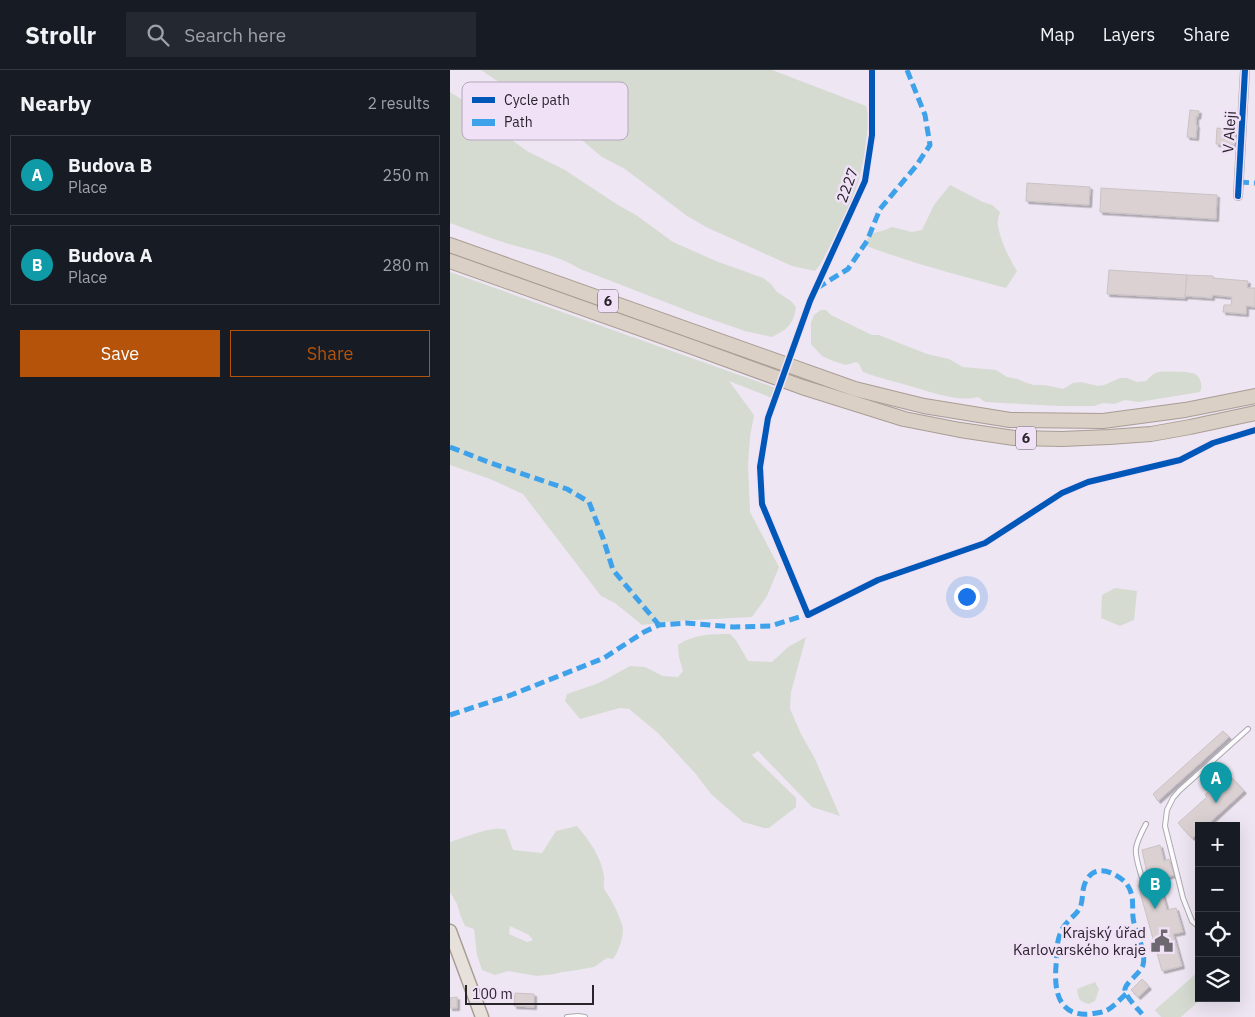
<!DOCTYPE html>
<html lang="en">
<head>
<meta charset="utf-8">
<style>
  body { margin:0; font-family:"IBM Plex Sans",sans-serif; background:#242831; color:#f1f3f6 }
  .controls { position:absolute; right:15px; bottom:15px; display:grid; overflow:hidden; border-radius:0px; box-shadow:0 5px 20px #0002 }
  .controls button { width:45px; height:45px; display:grid; place-items:center; padding:0; border:0; border-bottom:1px solid #363941; background:#171b24; color:#f1f3f6; font:25px sans-serif }
  .scale { position:absolute; left:15px; bottom:12px; width:129px; box-sizing:border-box; padding-left:5px; border:2px solid #29242c; border-top:0; font-size:14px; line-height:18px; white-space:nowrap; color:#29242c; -webkit-text-stroke:4px #f0e1f7; paint-order:stroke }
  .you { position:absolute; left:516px; top:526px; width:18px; height:18px; margin:-12px; border:4px solid #fff; border-radius:50%; background:#1a73e8; box-shadow:0 0 0 8px #1a73e833 }
  .badge { display:grid; place-items:center; width:32px; height:32px; border-radius:50%; background:#b45309; color:#fff; font-size:16px; font-weight:700 }
  .pin { position:absolute; translate:-50% -41px; filter:drop-shadow(0 1px 2px #0008) }
  .pin::after { content:''; position:absolute; top:26px; width:18px; height:15px; background:inherit; clip-path:polygon(0 0,100% 0,50% 100%) }
  .list { margin:0; padding:0; list-style:none }
  h2 { display:flex; justify-content:space-between; align-items:center; height:65px; margin:0; padding:0 20px; font-size:21px }
  h2 small { font-size:16px; font-weight:400; color:#9ea1a6 }
  .list li { display:grid; grid-template-columns:32px 1fr auto; gap:15px; align-items:center; box-sizing:border-box; height:80px; margin:0 10px 10px; padding:0 10px; border:1px solid #363941; border-radius:0px }
  .list b { display:block; font-size:19px; white-space:nowrap }
  .list p { margin:0; font-size:16px; white-space:nowrap; color:#9ea1a6 }
  .list em { font-size:16px; font-style:normal; color:#9ea1a6 }
  .actions { display:flex; gap:10px; padding:15px 20px }
  .actions a { flex:1; padding:11px 0; border:1px solid #b45309; border-radius:0px; text-align:center; font-size:18px; color:#b45309 }
  .actions .main { background:#b45309; color:#fff }
  .icon { flex:none; width:28px; height:28px; fill:none; stroke:currentColor; stroke-width:2; stroke-linecap:round; stroke-linejoin:round }
  .map { position:relative; flex:none; width:805px; height:947px; overflow:hidden }
  header { display:flex; align-items:center; gap:30px; box-sizing:border-box; height:70px; padding:0 25px; background:#171b24; border-bottom:1px solid #363941 }
  header strong { font-size:24px }
  nav { display:flex; gap:28px; margin-inline-start:auto; font-size:18px }
  .search { width:350px; height:45px; background:#242831; display:flex; align-items:center; gap:12px; box-sizing:border-box; padding:0 18px; border-radius:0px; color:#9ea1a6; font-size:19px }
  main { display:flex }
  aside { flex:1; background:#171b24 }
  .map>svg:first-child { display:block }
  .green { fill:#d6dbd2; fill-rule:evenodd }
  .building { fill:#dbd1d3; stroke:#cac2c5; filter:url(#shadow) }
  .lines { fill:none; stroke-linecap:round; stroke-linejoin:round }
  .lane-casing { stroke:#aea8b1; stroke-width:6 }
  .street-casing { stroke:#aea8b1; stroke-width:10 }
  .primary-casing { stroke:#a99d95; stroke-width:15 }
  .highway-casing { stroke:#a99d95; stroke-width:16 }
  .lane { stroke:#fcfbfd; stroke-width:4 }
  .street { stroke:#fcfbfd; stroke-width:8 }
  .primary { stroke:#e7e1db; stroke-width:12 }
  .highway { stroke:#dad0c5; stroke-width:14 }
  .quiet { stroke:#3ea2eb; stroke-width:5; stroke-dasharray:10 5; stroke-linecap:butt }
  .cycleway-casing { stroke:#f0e1f7; stroke-width:9 }
  .cycleway { stroke:#0057b8; stroke-width:6 }
  .labels { text-anchor:middle; dominant-baseline:central; stroke-width:5; stroke-linejoin:round; paint-order:stroke }
  .shield { fill:#f0e1f7; stroke:#655d69; stroke-width:1 }
  .shield-label { font-size:14px; font-weight:bold; fill:#29242c }
  .street-label { font-size:15px; fill:#29242c; stroke:#f0e1f7 }
  .poi-label { font-size:15px; fill:#29242c; stroke:#f0e1f7; text-anchor:end }
  .key { fill:#f0e1f7; stroke:#b4a8ba; stroke-width:1 }
  .key-label { font-size:14px; fill:#29242c }
</style>
</head>
<body>
<header>
<strong>Strollr</strong>
<div class="search"><svg class="icon" aria-label="search" viewBox="0 0 24 24"><circle cx="10" cy="10" r="6"/><path d="M15 15l6 6"/></svg>Search here</div>
<nav><a>Map</a><a>Layers</a><a>Share</a></nav>
</header>
<main>
<aside>
<h2>Nearby<small>2 results</small></h2>
<ul class="list">
<li><span class="badge" style="background:#0f9aa8">A</span><div><b>Budova B</b><p>Place</p></div><em>250 m</em></li>
<li><span class="badge" style="background:#0f9aa8">B</span><div><b>Budova A</b><p>Place</p></div><em>280 m</em></li>
</ul>
<div class="actions"><a class="main">Save</a><a>Share</a></div>
</aside>
<div class="map">
<svg width="805" height="947" viewBox="0 0 805 947">
  <defs>
    <filter id="shadow"><feDropShadow dx="2.5" dy="2.5" stdDeviation="0" flood-color="#0004"/></filter>
  </defs>
  <rect width="100%" height="100%" fill="#eee6f2"/>
  <g class="green">
    <polygon points="31,0 322,0 416,36 419,48 414,87 409,110 400,135 379,178 370,195 365,201 342,196 258,158 237,146 175,99 152,87 133,71 120,63 83,35"/>
    <path d="M0 22 19 34 52 63 77 81 115 100 168 135 186 145 223 172 266 191 313 208 321 214 327 222 341 231 346 237C344 253 337 260 322 267L295 261 246 244 130 199C108 185 83 181 59 174 39 168 20 160 0 153Z"/>
    <path d="M500 115 533 132 542 135 550 142C549 146 547 151 548 155 550 170 559 188 567 201L556 218C508 205 461 193 414 175L420 164 435 160 442 157 462 162 472 160 484 135Z"/>
    <polygon points="0,202 326,318 322,328 279,311 304,345 300,367 298,395 300,442 329,497 317,526 302,547 225,551 192,555 165,533 151,526 73,424 40,409 0,395"/>
    <path d="M371 240H376L381 245 422 265H429L477 284 499 289 513 297 546 300 557 307 568 309 574 312 584 315H595L613 319 623 313 631 312 648 316 654 315 670 308H677L687 312 696 311C700 307 703 303 709 302 715 301 741 301 745 304 751 308 753 316 750 322L689 332 675 330 664 334 653 333 644 336H610L535 332 528 327C511 332 487 324 470 319 451 313 431 309 413 302L409 294 406 292 396 295 383 291 372 286 361 274V253L364 245Z"/>
    <polygon points="665,518 687,521 684,550 670,556 651,548 652,525"/>
    <path d="M280 564 286 570 298 591 322 592 338 577 356 567 341 622 340 639 351 664 364 687 390 746 362 737 308 681 302 685 346 728V737L319 758H314L293 752 261 724 245 703 208 663 179 639 170 638 130 649 115 631 117 624 149 613 180 596 195 597 213 606 228 607 233 601 229 587 228 575C243 564 262 564 280 564Z"/>
    <path d="M127 756C140 771 151 787 154 806 155 810 153 814 154 818 155 822 158 824 160 828 164 835 173 853 173 860 173 868 168 883 163 889L157 888 144 897 121 901 112 902 105 904 87 906 58 901 45 905 32 900 27 885 24 859 15 856 11 847 7 834 0 822V772C14 768 43 755 56 760L63 780 92 783 106 761ZM60 856 79 865 83 870 77 872 59 864Z"/>
    <polygon points="749,901 749,928 752,928 731,947 711,947 705,940"/>
    <path d="M645 912 649 919 645 931 639 934C628 931 629 929 627 919Z"/>
  </g>
  <g class="building">
    <polygon points="740,40 749,41 748,47 746,46 746,55 747,55 746,68 737,67"/>
    <polygon points="777,45 786,46 784,75 766,74 767,58 776,59"/>
    <polygon points="577,113 640,117 639,135 576,131"/>
    <polygon points="651,118 767,125 766,149 650,142"/>
    <polygon points="659,200 737,205 735,228 657,224"/>
    <polygon points="737,205 763,206 763,208 798,211 797,218 805,218 805,237 796,236 796,244 773,242 774,235 781,235 782,227 762,225 762,228 735,226"/>
    <polygon points="773,661 779,667 708,731 703,724"/>
    <polygon points="780,706 794,721 756,756 749,756 749,763 742,768 728,753 757,727 755,725 761,719 763,721"/>
    <polygon points="710,775 714,791 719,789 724,805 708,809 717,840 726,838 733,862 723,864 732,896 712,901 688,815 699,812 692,780"/>
    <polygon points="692,909 699,917 688,927 681,920"/>
    <polygon points="65,923 84,924 84,937 64,936"/>
    <polygon points="7,927 7,938 0,938 0,928"/>
  </g>
  <g class="lines">
    <defs>
      <g id="lane">
        <path d="M692 808C684 781 682 780 696 754"/>
        <polyline points="749,857 742,851 733,828 715,756 717,740 723,728 729,721 798,659"/>
        <polyline points="117,947 128,946 135,947"/>
      </g>
      <polyline id="street" points="788,126 795,0"/>
      <polyline id="primary" points="0,861 32,947"/>
      <g id="highway">
        <polyline points="0,175 405,319 474,336 560,350 653,351 735,340 805,326"/>
        <polyline points="0,191 245,278 352,317 454,349 510,360 564,368 612,369 659,367 701,364 740,357 805,343"/>
      </g>
    </defs>
    <use href="#lane" class="lane-casing"/>
    <use href="#street" class="street-casing"/>
    <use href="#primary" class="primary-casing"/>
    <use href="#highway" class="highway-casing"/>
    <use href="#lane" class="lane"/>
    <use href="#street" class="street"/>
    <use href="#primary" class="primary"/>
    <use href="#highway" class="highway"/>
    <g class="quiet">
      <polyline points="789,112 805,113"/>
      <polyline points="367,218 398,199 417,171 430,139 466,96 480,75 475,45 457,0"/>
      <polyline points="0,377 38,392 117,419 139,432 153,468 163,500 209,555"/>
      <polyline points="0,645 61,625 154,588 194,562 209,555 236,553 284,557 321,556 362,543"/>
      <path d="M676 924C670 929 663 938 655 941 651 943 645 943 640 944 608 947 604 920 606 896 607 884 606 872 611 862 614 852 625 847 630 838 633 831 632 823 634 816 641 794 660 799 674 811 676 813 679 817 680 820 684 829 682 838 683 847 684 861 697 880 693 895 690 904 676 912 675 919 674 925 688 939 692 944"/>
    </g>
    <defs>
      <g id="cycleway">
        <polyline points="422,0 422,65 415,111 360,231 318,348 310,397 312,434 358,545 428,510 535,473 612,423 638,412 730,390 763,373 805,360"/>
        <polyline points="788,126 795,0"/>
      </g>
    </defs>
    <use href="#cycleway" class="cycleway-casing"/>
    <use href="#cycleway" class="cycleway"/>
  </g>
  <defs>
    <symbol id="civic-bare" viewBox="-9 -9 18 18"><path d="M-.6-6.5H3V-4.5H.6V-3L4-1V1h2V6H-6V1h2V-1L-.6-3ZM-1.2 2.5V6h2.4V2.5Z" fill="#6e6871" stroke="#f0e1f7" stroke-width="2.5" paint-order="stroke"/></symbol>
  </defs>
  <g fill-rule="evenodd">
    <use href="#civic-bare" x="696" y="855" width="32" height="32"/>
  </g>
  <g class="labels">
    <g class="shield">
      <rect x="148" y="219.5" width="20" height="23" rx="4"/>
      <rect x="566" y="356.5" width="20" height="23" rx="4"/>
    </g>
    <g class="shield-label">
      <text x="158" y="231">6</text>
      <text x="576" y="368">6</text>
    </g>
    <g class="street-label">
      <text transform="translate(779 62) rotate(-86)">V Aleji</text>
      <text transform="translate(397 115) rotate(-70)">2227</text>
    </g>
    <g class="poi-label">
      <text x="696" y="862">Krajský úřad<tspan x="696" dy="17">Karlovarského kraje</tspan></text>
    </g>
  </g>
  <rect x="12" y="12" width="166" height="58" rx="8" class="key"/>
  <rect x="22" y="27" width="23" height="6" fill="#0057b8"/>
  <rect x="22" y="49" width="23" height="7" fill="#3ea2eb"/>
  <g class="key-label">
    <text x="54" y="35">Cycle path</text>
    <text x="54" y="57">Path</text>
  </g>
</svg>
<div class="controls">
<button>+</button>
<button>−</button>
<button><svg class="icon" aria-label="locate" viewBox="0 0 24 24"><circle cx="12" cy="12" r="6"/><path d="M12 2v4M12 18v4M2 12h4M18 12h4"/></svg></button>
<button><svg class="icon" aria-label="layers" viewBox="0 0 24 24"><path d="M12 4l9 5-9 5-9-5zM3 14l9 5 9-5"/></svg></button>
</div>
<div class="scale">100 m</div>
<div class="you"></div>
<div class="pin badge" style="left:766px;top:733px;background:#0f9aa8">A</div>
<div class="pin badge" style="left:705px;top:839px;background:#0f9aa8">B</div>
</div>
</main>
</body>
</html>
